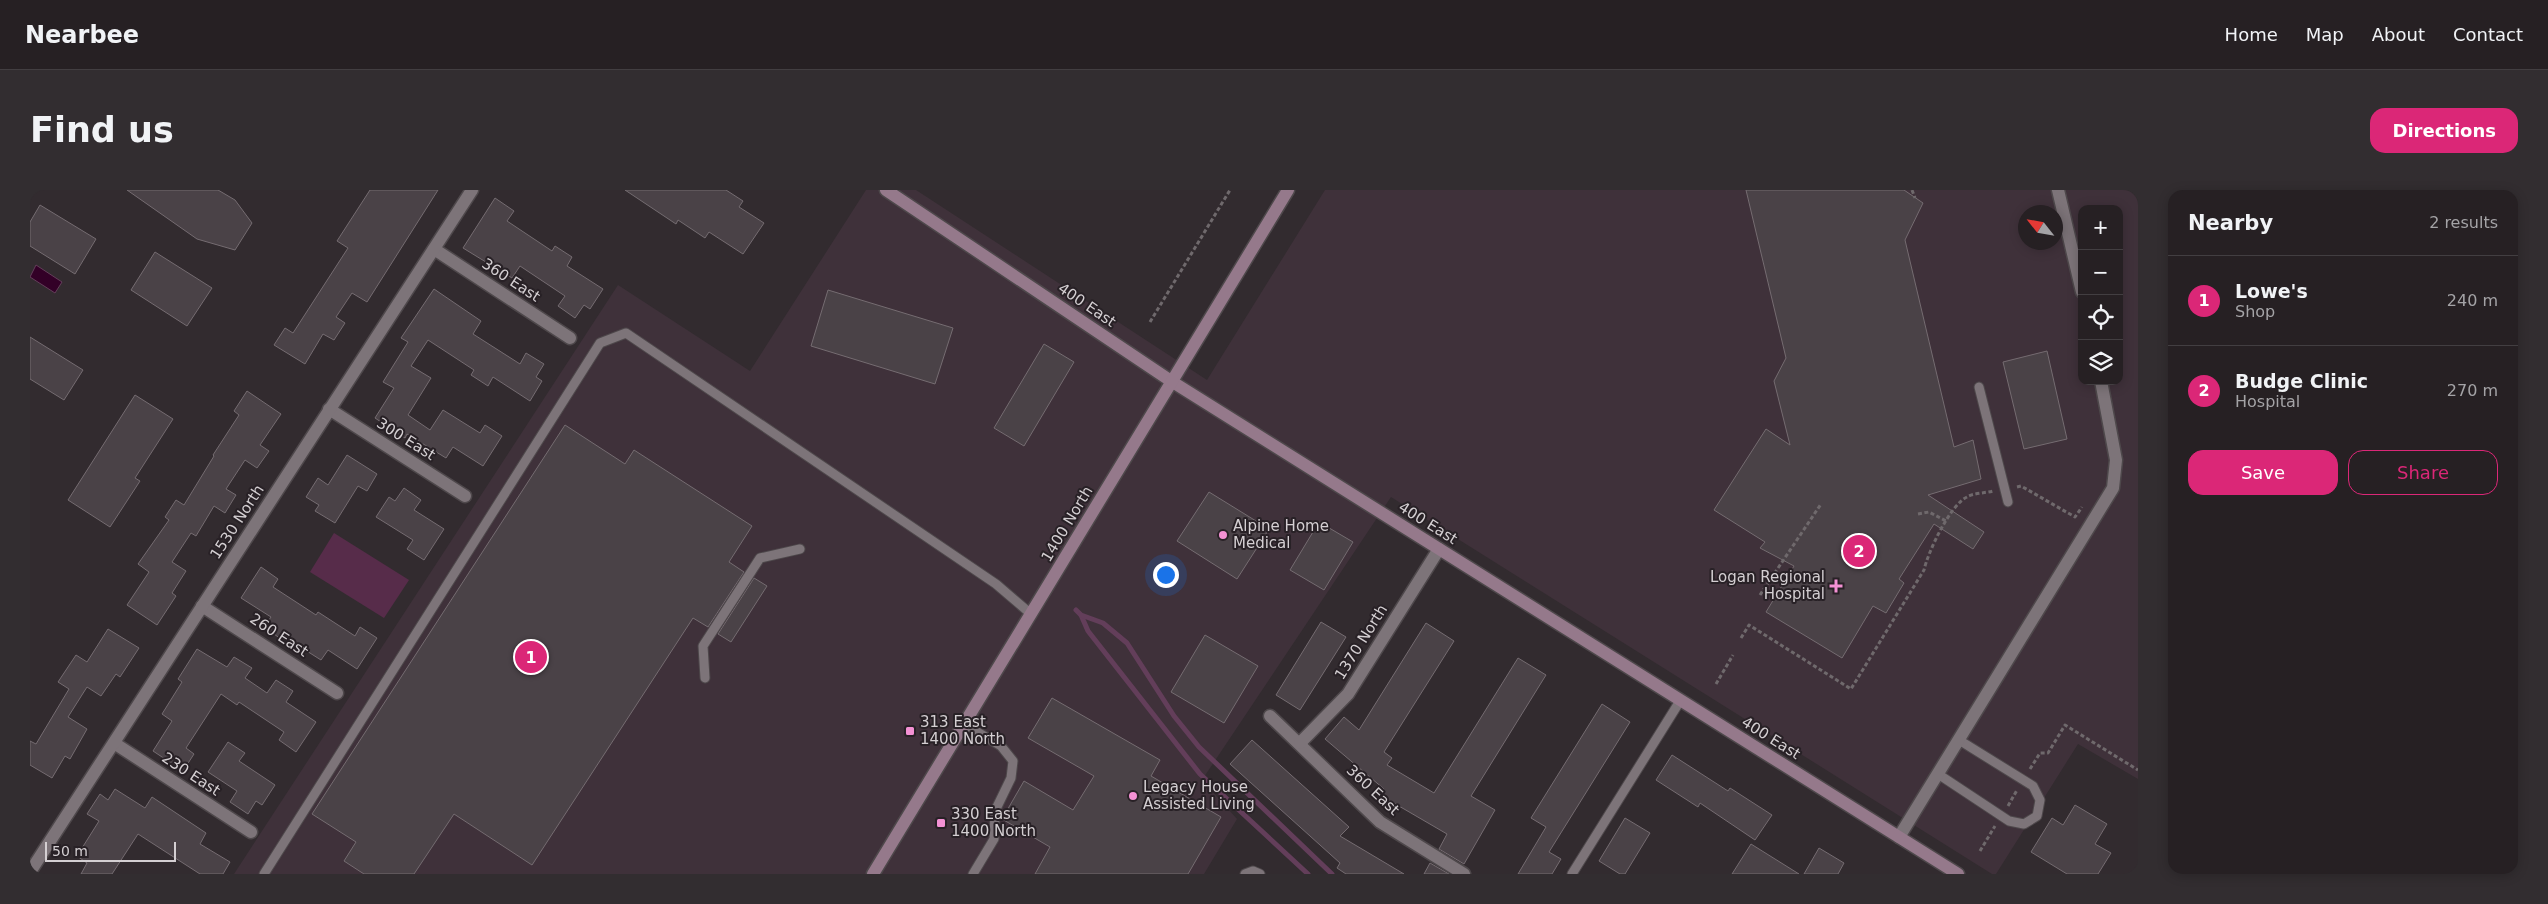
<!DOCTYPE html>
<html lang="en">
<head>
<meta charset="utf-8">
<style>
  body { margin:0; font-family:"DejaVu Sans",sans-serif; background:#322d30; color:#f1f3f6 }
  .controls { position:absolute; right:15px; top:15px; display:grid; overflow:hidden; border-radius:10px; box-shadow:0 2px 12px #0003 }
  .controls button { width:45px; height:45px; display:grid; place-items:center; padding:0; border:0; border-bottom:1px solid #423e41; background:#262023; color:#f1f3f6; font:25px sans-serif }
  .compass { position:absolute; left:1988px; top:15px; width:45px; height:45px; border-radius:50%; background:#262023; box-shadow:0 2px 12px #0003; rotate:301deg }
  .scale { position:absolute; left:15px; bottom:12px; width:131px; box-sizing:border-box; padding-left:5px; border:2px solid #d4cfd2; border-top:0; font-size:14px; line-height:18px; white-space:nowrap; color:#d4cfd2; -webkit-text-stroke:4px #282126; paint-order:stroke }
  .you { position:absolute; left:1135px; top:384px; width:18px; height:18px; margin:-12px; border:4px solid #fff; border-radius:50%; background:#1a73e8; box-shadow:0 0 0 8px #1a73e833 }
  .badge { display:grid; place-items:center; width:32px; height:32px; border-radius:50%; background:#db2777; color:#fff; font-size:16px; font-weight:700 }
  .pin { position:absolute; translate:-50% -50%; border:2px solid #fff; box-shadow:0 1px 5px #0006 }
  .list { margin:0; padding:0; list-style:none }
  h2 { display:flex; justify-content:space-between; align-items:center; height:65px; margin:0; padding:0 20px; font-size:21px }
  h2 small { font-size:16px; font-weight:400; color:#a4a3a6 }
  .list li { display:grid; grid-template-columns:32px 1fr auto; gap:15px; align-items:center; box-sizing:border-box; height:90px; padding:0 20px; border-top:1px solid #423e41 }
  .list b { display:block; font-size:19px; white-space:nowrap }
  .list p { margin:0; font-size:16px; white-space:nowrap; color:#a4a3a6 }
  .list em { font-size:16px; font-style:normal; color:#a4a3a6 }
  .actions { display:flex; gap:10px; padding:15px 20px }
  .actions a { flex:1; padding:11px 0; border:1px solid #db2777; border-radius:15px; text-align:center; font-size:18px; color:#db2777 }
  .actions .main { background:#db2777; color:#fff }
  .icon { flex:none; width:28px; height:28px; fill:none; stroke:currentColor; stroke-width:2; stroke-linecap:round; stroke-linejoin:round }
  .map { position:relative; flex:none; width:2108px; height:684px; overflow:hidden; border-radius:15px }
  header { display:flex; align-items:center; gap:30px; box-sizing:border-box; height:70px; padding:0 25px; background:#262023; border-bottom:1px solid #423e41 }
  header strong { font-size:24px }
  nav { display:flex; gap:28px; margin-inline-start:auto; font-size:18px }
  .intro { display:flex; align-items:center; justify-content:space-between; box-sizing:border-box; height:120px; padding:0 30px }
  h1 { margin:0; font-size:35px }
  .button { padding:12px 22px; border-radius:15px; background:#db2777; color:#fff; font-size:18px; font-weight:700 }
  main { display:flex; gap:30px; padding:0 30px }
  aside { flex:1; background:#262023; border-radius:15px; box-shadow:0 2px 12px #0003 }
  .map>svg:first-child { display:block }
  .built { fill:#3f313a; fill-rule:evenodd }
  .green { fill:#572c4a }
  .water { fill:#330027; stroke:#633e5a }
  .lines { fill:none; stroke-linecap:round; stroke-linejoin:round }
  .stream { stroke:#633e5a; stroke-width:5 }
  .building { fill:#4a4247; stroke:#756c71 }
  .lane-casing { stroke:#4e484b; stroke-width:11 }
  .street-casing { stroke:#4e484b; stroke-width:15 }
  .secondary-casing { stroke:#4e484b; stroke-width:15 }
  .path { stroke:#6f696c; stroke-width:3; stroke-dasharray:4 2.5; stroke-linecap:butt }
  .lane { stroke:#7d7479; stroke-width:9 }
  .street { stroke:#7d7479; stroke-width:12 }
  .secondary { stroke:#95798b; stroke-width:12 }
  .poi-dot { fill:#f491d4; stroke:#282126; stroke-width:2 }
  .labels { text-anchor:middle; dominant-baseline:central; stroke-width:4; stroke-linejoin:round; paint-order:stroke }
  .street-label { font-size:15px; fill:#d4cfd2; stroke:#282126 }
  .poi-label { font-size:15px; fill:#d4cfd2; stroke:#282126; text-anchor:start }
</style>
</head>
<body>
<header>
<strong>Nearbee</strong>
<nav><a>Home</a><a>Map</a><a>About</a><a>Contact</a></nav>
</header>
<div class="intro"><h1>Find us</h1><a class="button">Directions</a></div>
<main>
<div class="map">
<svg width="2108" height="684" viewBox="0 0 2108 684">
  <rect width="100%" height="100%" fill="#322b2f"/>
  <path class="built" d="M836 0H886L1177 190 1295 0H2108V589L2048 554 1966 684H1962L1361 307 1172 590 1207 629 1174 684H204L588 95 720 181ZM2052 19H2089V191H2052ZM1996 22H2026V52H1996Z"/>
  <polygon class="green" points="304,343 379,390 354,428 280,382"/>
  <polygon class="water" points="6,75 32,92 25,103 0,87"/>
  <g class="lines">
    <g class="stream">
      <polyline points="1046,420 1051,425 1058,441 1170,584 1278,684"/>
      <polyline points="1051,425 1073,433 1097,453 1144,526 1169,557 1302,684"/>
    </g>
  </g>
  <g class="building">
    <polygon points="97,0 188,0 205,10 222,33 205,60 167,49"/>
    <polygon points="340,0 408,0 337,112 322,103 306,127 315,133 304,150 293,144 275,174 244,155 255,138 263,143 318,58 307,51"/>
    <polygon points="595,0 696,0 713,11 709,17 734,33 713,64 679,42 675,48 648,30 646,34"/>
    <polygon points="1716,0 1874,0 1893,13 1875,50 1924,257 1943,250 1951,289 1898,305 1954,342 1943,359 1904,334 1869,389 1874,393 1856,423 1843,416 1812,468 1736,422 1764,376 1730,358 1735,352 1684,320 1736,239 1760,255 1744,191 1756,168"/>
    <polygon points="465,8 484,21 477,31 522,61 525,56 542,67 537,76 573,99 560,119 554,115 545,128 528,116 535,106 490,76 482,88 433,58"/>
    <polygon points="10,15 66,49 45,84 0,56 0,32"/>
    <polygon points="125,62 182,98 157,136 101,100"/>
    <polygon points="404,99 451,131 443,144 490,174 496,163 514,174 506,187 512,191 500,211 463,187 458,196 441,185 444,180 398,150 381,176 401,188 378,225 400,240 413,220 450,243 455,235 472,246 453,276 423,257 416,268 377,244 375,248 345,228 364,198 353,192 378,152 371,148"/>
    <polygon points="798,100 923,138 905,194 781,156"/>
    <polygon points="0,147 53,180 34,210 0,189"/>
    <polygon points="1014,154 1044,172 994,256 964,238"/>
    <polygon points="2017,161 2037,249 1994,259 1973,172"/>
    <polygon points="217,201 251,224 230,255 239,261 227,278 215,270 196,299 206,305 195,323 184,316 166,346 161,343 142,372 156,381 142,403 146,406 127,435 97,415 119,382 108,374 139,330 135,327 146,310 154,315 184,266 183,265 209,225 204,221"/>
    <polygon points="105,205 143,229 105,288 110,291 80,337 38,310"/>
    <polygon points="535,235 595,274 604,260 722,336 699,372 714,382 678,437 663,428 502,675 424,624 384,684 334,684 314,671 326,652 282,624"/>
    <polygon points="317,265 347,284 337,301 328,296 305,333 285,321 289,315 276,307 288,288 298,295"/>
    <polygon points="374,298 391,310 384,320 414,339 394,370 377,359 383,350 346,327 359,307 365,311"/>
    <polygon points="1179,302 1239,339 1207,389 1147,351"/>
    <polygon points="1289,332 1323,352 1294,400 1260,380"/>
    <polygon points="231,377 248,389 243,397 286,425 288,422 325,446 330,437 347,448 327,479 298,460 291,470 253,446 251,449 234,437 241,427 211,408"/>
    <polygon points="724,388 737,396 701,452 688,444"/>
    <polygon points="1291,432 1316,447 1270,520 1246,505"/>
    <polygon points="1396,433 1424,451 1354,562 1362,568 1357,575 1404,603 1488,468 1516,485 1441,606 1465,620 1434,674 1409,659 1417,644 1350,605 1354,599 1295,549 1314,527 1329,540"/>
    <polygon points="78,439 109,458 90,487 86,484 71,506 57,497 38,527 57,539 40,569 35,566 22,588 0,575 0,551 6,554 39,499 28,492 46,465 57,472"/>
    <polygon points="1175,445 1228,476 1194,533 1141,502"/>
    <polygon points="167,459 197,477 204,467 222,478 215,488 237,503 246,490 263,501 256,512 286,532 266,562 249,550 254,542 209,512 207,515 191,504 156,558 164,564 153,581 123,561 142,531 132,524 152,492 148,489"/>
    <polygon points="1022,508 1130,570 1121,586 1191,627 1158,684 1005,684 1020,657 972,629 994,591 1043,620 1064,586 998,548"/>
    <polygon points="1572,514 1600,532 1519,662 1531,669 1522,684 1488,684 1516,637 1501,628"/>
    <polygon points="1222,550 1319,637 1310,646 1374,684 1316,684 1307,678 1310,673 1200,574"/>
    <polygon points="198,552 215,563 209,571 245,595 232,615 226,611 218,624 200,612 207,601 178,582"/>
    <polygon points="1642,565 1698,601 1700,598 1742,625 1725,650 1670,613 1668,617 1626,590"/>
    <polygon points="85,599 115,618 122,607 176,643 170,654 200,672 193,684 170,684 108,644 82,684 51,684 57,673 47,666 69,631 57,624 70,604 78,610"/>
    <polygon points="2045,615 2077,634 2065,654 2081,663 2068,684 2037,684 2001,662 2022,628 2033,635"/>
    <polygon points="1595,628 1620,643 1595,684 1590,684 1569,671"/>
    <polygon points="1721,654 1769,684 1702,684"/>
    <polygon points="1789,658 1814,673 1808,684 1774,684"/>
    <polygon points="1400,673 1419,684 1394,684"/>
  </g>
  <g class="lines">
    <defs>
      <g id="lane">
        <polyline points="1949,197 1978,312"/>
        <polyline points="675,488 673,456 730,368 770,359"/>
        <polyline points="934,534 971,556 983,571 981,588 965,621 964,649 943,684"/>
        <polyline points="1908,584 1979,631 1994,634 2007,626 2010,610 2003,596 1929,550"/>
        <polyline points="234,684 570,153 596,143 966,394 1001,424"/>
        <polyline points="1215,684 1223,681 1230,684"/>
        <polyline points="1542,684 1650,511"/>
      </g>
      <g id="street">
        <polyline points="2028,0 2052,102"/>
        <polyline points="404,59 540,148"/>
        <polyline points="299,219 435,306"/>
        <polyline points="172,416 307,503"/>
        <polyline points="1240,526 1350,632 1434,684"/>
        <polyline points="84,553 221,642"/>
        <polyline points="1270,553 1318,504 1409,359"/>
        <polyline points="1869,647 2083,298 2086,270 2071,191"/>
        <polyline points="0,682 442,0"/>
      </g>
      <g id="secondary">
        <polyline points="856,0 1141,191 1928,684"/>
        <polyline points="843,684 1258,0"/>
      </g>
    </defs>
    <use href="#lane" class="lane-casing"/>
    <use href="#street" class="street-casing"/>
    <use href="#secondary" class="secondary-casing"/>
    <g class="path">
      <polyline points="1882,0 1885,8"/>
      <polyline points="1120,132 1200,0"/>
      <polyline points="1987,297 1991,296 2045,327 2052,317"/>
      <polyline points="1888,324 1899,322 1916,331"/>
      <polyline points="1730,405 1791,314"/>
      <path d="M1711 448 1719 435 1821 499 1894 380C1898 362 1920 315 1937 307 1943 303 1956 303 1963 301"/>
      <polyline points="1686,494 1703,465"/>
      <polyline points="2000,579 2010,563 2018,563 2035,535 2108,580"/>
      <polyline points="1978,616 1987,600"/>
      <polyline points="1950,661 1965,636"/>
    </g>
    <use href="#lane" class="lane"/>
    <use href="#street" class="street"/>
    <use href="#secondary" class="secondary"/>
  </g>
  <g class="poi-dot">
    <circle cx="1193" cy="345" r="5"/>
    <path d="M1803.5 388.5h5v5h5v5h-5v5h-5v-5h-5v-5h5z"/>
    <rect x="875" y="536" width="10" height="10" rx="2.5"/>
    <circle cx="1103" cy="606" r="5"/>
    <rect x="906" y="628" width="10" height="10" rx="2.5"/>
  </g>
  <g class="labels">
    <g class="street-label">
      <text transform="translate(481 90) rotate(33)">360 East</text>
      <text transform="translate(1057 115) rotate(34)">400 East</text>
      <text transform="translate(376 249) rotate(32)">300 East</text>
      <text transform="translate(207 332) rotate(-57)">1530 North</text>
      <text transform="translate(1398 333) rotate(32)">400 East</text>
      <text transform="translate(1037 334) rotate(-59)">1400 North</text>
      <text transform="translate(249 445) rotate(33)">260 East</text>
      <text transform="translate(1331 452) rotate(-58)">1370 North</text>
      <text transform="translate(1741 548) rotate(32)">400 East</text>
      <text transform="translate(161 584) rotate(33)">230 East</text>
      <text transform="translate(1343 600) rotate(43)">360 East</text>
    </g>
    <g class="poi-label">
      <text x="1203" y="336">Alpine Home<tspan x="1203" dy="17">Medical</tspan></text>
      <text x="1795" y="387" text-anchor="end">Logan Regional<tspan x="1795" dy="17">Hospital</tspan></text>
      <text x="890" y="532">313 East<tspan x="890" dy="17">1400 North</tspan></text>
      <text x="1113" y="597">Legacy House<tspan x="1113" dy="17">Assisted Living</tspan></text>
      <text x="921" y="624">330 East<tspan x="921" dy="17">1400 North</tspan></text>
    </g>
  </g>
</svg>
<div class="controls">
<button>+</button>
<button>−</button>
<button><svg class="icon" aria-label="locate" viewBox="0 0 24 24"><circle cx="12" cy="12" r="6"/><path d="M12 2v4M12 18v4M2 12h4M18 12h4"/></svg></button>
<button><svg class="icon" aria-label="layers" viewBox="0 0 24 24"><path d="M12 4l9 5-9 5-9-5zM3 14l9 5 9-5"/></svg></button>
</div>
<svg class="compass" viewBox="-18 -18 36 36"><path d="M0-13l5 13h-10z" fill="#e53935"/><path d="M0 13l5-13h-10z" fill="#a4a3a6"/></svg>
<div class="scale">50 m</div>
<div class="you"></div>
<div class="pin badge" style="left:501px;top:467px">1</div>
<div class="pin badge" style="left:1829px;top:361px">2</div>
</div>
<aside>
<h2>Nearby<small>2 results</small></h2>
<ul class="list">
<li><span class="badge">1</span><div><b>Lowe's</b><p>Shop</p></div><em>240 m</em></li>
<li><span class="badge">2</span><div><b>Budge Clinic</b><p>Hospital</p></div><em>270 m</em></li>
</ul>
<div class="actions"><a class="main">Save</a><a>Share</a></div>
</aside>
</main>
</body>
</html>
